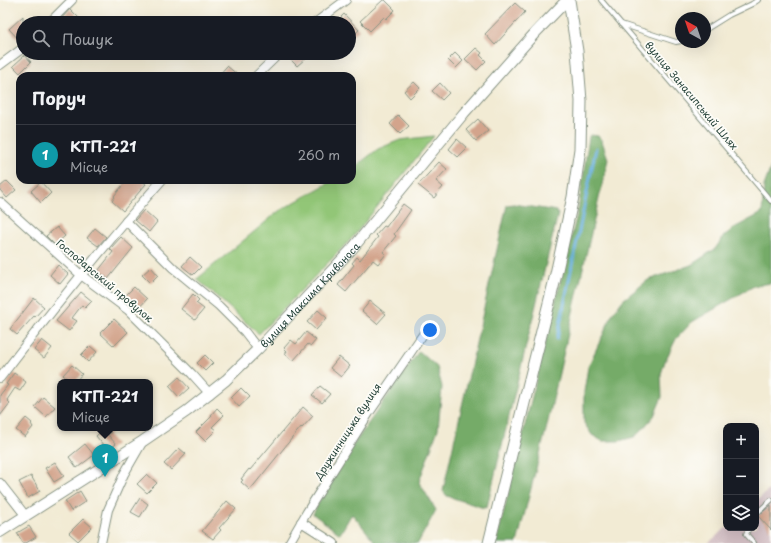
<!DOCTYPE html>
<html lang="uk">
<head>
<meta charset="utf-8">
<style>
  body { margin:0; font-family:"Playpen Sans",sans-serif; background:#242831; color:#f1f3f6 }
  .controls { position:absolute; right:12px; bottom:12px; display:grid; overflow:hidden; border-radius:8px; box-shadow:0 4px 16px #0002 }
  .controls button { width:36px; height:36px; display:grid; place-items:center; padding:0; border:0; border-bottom:1px solid #363941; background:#171b24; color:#f1f3f6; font:20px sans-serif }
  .compass { position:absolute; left:675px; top:12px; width:36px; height:36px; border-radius:50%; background:#171b24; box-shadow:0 4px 16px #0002; rotate:320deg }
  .you { position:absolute; left:430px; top:330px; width:14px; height:14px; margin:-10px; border:3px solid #fff; border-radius:50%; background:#1a73e8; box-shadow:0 0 0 6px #1a73e833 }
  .badge { display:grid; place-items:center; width:26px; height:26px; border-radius:50%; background:#d93025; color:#fff; font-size:13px; font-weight:700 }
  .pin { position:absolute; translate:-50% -33px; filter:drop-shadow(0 1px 2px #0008) }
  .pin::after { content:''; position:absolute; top:21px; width:14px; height:12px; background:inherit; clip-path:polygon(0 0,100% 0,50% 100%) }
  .popup { position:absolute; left:57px; top:379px; width:96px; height:52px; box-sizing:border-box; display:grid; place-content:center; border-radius:8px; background:#171b24; filter:drop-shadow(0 1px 3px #0005); font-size:13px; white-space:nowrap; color:#9ea1a6 }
  .popup b { font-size:15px; color:#f1f3f6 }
  .popup::after { content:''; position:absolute; left:50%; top:100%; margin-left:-8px; border:8px solid transparent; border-top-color:#171b24 }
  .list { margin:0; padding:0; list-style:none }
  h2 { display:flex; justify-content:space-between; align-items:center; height:52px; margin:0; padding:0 16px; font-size:17px }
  h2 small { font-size:13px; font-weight:400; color:#9ea1a6 }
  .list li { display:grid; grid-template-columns:26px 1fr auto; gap:12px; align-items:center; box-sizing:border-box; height:60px; padding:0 16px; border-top:1px solid #363941 }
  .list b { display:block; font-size:15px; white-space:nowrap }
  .list p { margin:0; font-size:13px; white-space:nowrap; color:#9ea1a6 }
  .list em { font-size:13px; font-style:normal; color:#9ea1a6 }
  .icon { flex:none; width:22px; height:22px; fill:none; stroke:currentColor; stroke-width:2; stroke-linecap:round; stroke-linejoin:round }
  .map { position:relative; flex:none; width:771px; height:543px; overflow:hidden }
  .search { position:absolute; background:#171b24; box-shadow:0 4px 16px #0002; left:16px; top:16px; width:340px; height:44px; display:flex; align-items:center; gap:10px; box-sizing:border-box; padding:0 14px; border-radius:22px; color:#9ea1a6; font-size:15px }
  .panel { position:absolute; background:#171b24; box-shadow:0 4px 16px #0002; left:16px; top:72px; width:340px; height:112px; border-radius:12px }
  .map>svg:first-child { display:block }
  .industrial { fill:#d2bec3 }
  .green { fill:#92c677; stroke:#588256 }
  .forest { fill:#75ab68; stroke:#4a744e }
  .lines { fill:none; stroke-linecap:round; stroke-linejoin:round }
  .stream { stroke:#67b0df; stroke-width:3 }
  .building { fill:#d3a48c }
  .service-casing { stroke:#889484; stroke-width:6 }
  .minor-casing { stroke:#889484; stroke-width:10 }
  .tertiary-casing { stroke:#889484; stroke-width:12 }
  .secondary-casing { stroke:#889484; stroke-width:13 }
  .service { stroke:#fff; stroke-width:4 }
  .minor { stroke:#fff; stroke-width:8 }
  .tertiary { stroke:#fff; stroke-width:10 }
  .secondary { stroke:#fff; stroke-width:11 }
  .labels { text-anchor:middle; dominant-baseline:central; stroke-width:3.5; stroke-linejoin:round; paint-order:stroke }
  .street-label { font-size:10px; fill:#1f3d34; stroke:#fdfcf7 }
</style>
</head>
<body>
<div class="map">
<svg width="771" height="543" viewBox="0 0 771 543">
  <rect width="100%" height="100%" fill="#fdfcf7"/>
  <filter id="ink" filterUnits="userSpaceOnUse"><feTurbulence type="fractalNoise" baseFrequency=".025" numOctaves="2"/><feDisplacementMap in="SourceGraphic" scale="8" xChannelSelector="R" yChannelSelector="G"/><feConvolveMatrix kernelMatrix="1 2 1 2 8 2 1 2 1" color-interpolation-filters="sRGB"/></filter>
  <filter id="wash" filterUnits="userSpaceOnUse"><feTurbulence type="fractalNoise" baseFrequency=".012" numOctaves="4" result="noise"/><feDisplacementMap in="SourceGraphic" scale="16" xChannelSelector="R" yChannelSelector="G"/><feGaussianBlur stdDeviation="0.9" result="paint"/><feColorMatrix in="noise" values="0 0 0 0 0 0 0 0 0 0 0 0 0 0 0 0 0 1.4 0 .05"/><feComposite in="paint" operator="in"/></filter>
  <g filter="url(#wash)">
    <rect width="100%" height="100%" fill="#f2ebd4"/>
    <polygon class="industrial" points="771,488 771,543 708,543 726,528 756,528 756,501"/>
    <polygon class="green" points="434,136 353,237 259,334 197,279 279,211 334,180 352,180 352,169 378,149 400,140"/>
    <g class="forest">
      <polygon points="590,135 598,136 602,141 608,159 546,430 517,543 496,543 578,210 589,137"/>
      <polygon points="771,167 771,283 754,286 692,322 676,339 665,361 661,374 662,397 654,416 640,432 634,437 619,441 602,441 592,435 584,423 584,392 588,367 613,313 623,300 648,280 691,265 715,249 724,236 734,228 762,213 764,186"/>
      <polygon points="514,204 557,211 558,214 487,507 484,508 447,496 443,491 507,205"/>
      <polygon points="419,351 437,367 442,387 438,429 419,482 436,510 418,543 376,543 353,515 351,515 340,534 313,514 332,475"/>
    </g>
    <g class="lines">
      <polyline class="stream" points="557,339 596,148"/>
    </g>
    <g id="blocks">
      <g class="building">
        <polygon points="383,0 385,0 395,10 386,19 384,17 370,31 360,21"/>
        <polygon points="515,3 525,12 495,45 485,34"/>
        <polygon points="70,9 79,18 75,23 64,23 60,20"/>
        <polygon points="344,14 359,30 349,39 349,23 335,23"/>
        <polygon points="23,16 23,43 22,43 9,29"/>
        <polygon points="476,48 482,53 480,55 486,61 477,70 465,59"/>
        <polygon points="295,53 312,53 297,66 289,58"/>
        <polygon points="455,53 463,61 456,68 448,60"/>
        <polygon points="25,55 31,62 20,73 13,66"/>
        <polygon points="227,66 239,76 218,76"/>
        <polygon points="414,82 420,88 410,98 404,91"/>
        <polygon points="440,83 449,93 442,100 432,91"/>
        <polygon points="398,115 409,126 400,134 390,124"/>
        <polygon points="478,119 488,131 476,141 466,130"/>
        <polygon points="457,139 467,148 458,157 449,149"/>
        <polygon points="439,162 447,169 436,181 443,187 434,198 418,185"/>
        <polygon points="127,180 141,180 146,184 123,211 112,201 115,197 114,196"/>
        <polygon points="7,181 16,190 7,198 0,190 0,187"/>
        <polygon points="41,182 51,193 41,203 31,191"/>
        <polygon points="403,204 411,210 394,234 396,236 383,252 386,254 378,264 373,260 346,292 338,285 354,265 352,263 357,257 360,260 378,237 376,235 384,226 386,227"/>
        <polygon points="144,210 157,222 149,232 135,220"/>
        <polygon points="57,227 65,236 55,245 46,236"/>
        <polygon points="95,228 106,237 98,246 87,238"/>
        <polygon points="121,237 133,248 108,279 98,271 113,252 110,249"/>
        <polygon points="190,257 201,267 193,275 182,266"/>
        <polygon points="58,265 68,274 60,284 50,275"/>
        <polygon points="151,267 158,275 150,283 142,275"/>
        <polygon points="134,287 147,299 138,309 125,296"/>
        <polygon points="81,292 92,301 85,308 82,305 72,318 77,321 69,331 56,321"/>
        <polygon points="193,294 199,300 196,303 204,309 195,320 181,309"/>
        <polygon points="34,298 44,307 35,317 34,316 17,335 10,329"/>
        <polygon points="370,301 386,314 377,324 362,311"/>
        <polygon points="318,310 327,318 316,330 307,322"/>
        <polygon points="114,319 128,332 114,346 100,333"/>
        <polygon points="306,332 316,340 311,346 308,344 293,361 285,354 287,351 284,348 291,340 296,344"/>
        <polygon points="42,340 52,348 44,358 34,350"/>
        <polygon points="90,346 97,352 88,362 81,355"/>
        <polygon points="205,355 213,363 205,371 197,363"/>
        <polygon points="339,357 350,366 341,377 330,368"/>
        <polygon points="72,365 82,374 75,382 71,382 63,375"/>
        <polygon points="14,373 26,382 20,391 15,388 7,400 10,403 0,416 0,395 8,385 6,384"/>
        <polygon points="179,377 189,388 179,397 169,386"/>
        <polygon points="320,386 330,394 322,403 312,395"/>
        <polygon points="241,388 250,397 239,407 231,398"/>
        <polygon points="43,397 55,407 46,417 35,407"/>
        <polygon points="303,407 313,416 302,428 301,427 250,490 241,482 243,480 241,479 249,469 250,470"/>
        <polygon points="217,408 224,415 212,427 216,430 205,441 196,432 212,416 211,415"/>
        <polygon points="26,418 32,423 31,424 33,427 25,437 16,430"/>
        <polygon points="105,428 111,433 108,435 116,444 108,451 96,436"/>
        <polygon points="85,444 94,455 77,468 69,457"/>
        <polygon points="179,448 186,454 171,470 164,464"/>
        <polygon points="55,462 64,476 54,482 45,468"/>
        <polygon points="147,474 157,483 147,493 137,484"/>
        <polygon points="31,476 40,491 28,498 19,482"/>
        <polygon points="80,491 86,501 71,511 65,501"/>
        <polygon points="140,498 148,504 140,517 131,512"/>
        <polygon points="227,501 236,509 219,528 221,530 213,539 202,531"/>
        <polygon points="771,505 771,530 758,516"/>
        <polygon points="83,519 92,527 78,541 69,533"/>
        <polygon points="29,526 36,537 26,543 23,543 17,533"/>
      </g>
    </g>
  </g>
  <g filter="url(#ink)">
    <use href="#blocks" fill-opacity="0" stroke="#889484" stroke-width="1"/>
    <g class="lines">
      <defs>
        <g id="service">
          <polyline points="601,0 771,201"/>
          <polyline points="621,24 676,42 681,41"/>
          <polyline points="705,30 729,15 752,4 758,0"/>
          <polyline points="756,514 771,500"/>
          <polyline points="749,528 746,534 754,543"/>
        </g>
        <g id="minor">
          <polyline points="49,23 72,0"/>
          <polyline points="315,23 346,0"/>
          <polyline points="0,65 23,48"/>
          <polyline points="256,76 280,53"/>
          <polyline points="0,202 81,275 128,310 192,374 210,394"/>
          <polyline points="126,221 173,268 219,306 245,332 258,349"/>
          <path d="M0 378C52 310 105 244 162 180"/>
          <polyline points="0,483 25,515"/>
          <polyline points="301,522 334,543"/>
          <polyline points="101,543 108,510 124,474 143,441"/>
          <polyline points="289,543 307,512 369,413 424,333"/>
        </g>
        <g id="tertiary">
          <path id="s1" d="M0 532 143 441 187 411 226 380 258 349 352 249 464 113 535 33 567 0"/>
        </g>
        <polyline id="secondary" points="489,543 554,283 573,197 580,149 581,101 577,51 569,0"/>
      </defs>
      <use href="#service" class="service-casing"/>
      <use href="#minor" class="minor-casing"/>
      <use href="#tertiary" class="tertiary-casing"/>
      <use href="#secondary" class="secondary-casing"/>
      <use href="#service" class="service"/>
      <use href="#minor" class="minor"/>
      <use href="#tertiary" class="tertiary"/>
      <use href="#secondary" class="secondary"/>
    </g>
  </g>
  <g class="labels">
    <g class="street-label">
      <text transform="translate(692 95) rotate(50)">вулиця Занасипський Шлях</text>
      <text transform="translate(105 280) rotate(40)">Господарський провулок</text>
      <text stroke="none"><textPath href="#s1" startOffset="392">вулиця Максима Кривоноса</textPath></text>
      <text transform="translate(347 431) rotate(-57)">Дружинницька вулиця</text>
    </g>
  </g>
</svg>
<div class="controls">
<button>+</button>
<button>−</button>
<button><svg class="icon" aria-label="layers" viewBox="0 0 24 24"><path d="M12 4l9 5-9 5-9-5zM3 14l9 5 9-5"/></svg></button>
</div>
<svg class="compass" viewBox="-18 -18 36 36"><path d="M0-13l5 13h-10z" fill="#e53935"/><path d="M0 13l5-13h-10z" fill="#9ea1a6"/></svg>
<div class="you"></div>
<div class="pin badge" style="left:105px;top:477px;background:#0f9aa8">1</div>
<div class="popup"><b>КТП-221</b>Місце</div>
<div class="search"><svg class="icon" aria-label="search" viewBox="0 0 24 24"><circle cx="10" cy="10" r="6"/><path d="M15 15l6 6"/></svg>Пошук</div>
<section class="panel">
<h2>Поруч<small></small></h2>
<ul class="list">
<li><span class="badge" style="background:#0f9aa8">1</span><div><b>КТП-221</b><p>Місце</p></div><em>260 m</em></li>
</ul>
</section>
</div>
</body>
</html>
